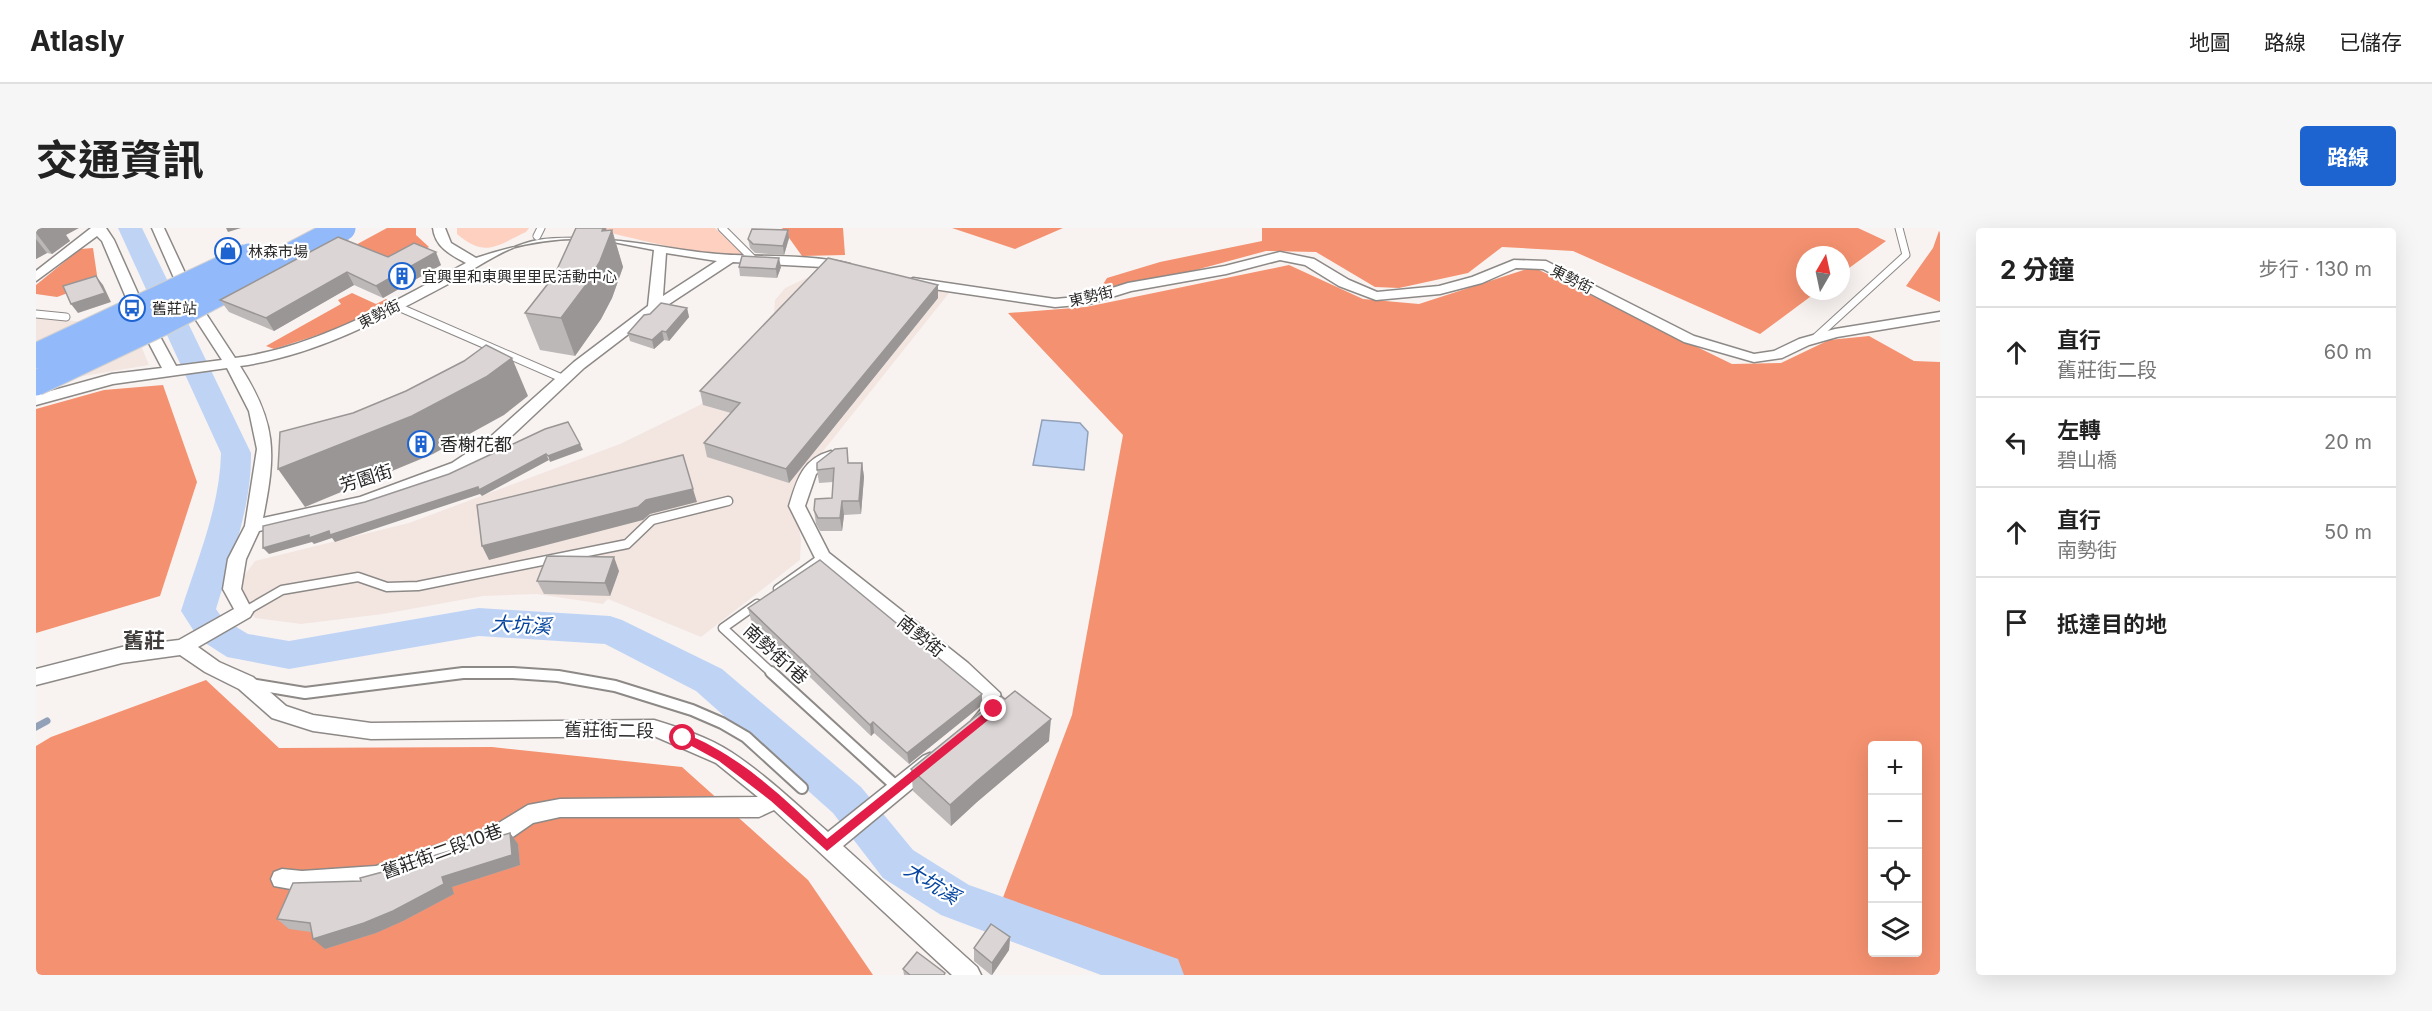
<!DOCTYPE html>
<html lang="zh-TW">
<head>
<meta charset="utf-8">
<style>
  body { margin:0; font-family:Inter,"Noto Sans TC",sans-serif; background:#f6f6f6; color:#222 }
  .controls { position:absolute; right:18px; bottom:18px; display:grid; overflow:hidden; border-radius:6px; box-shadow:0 6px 24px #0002 }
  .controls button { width:54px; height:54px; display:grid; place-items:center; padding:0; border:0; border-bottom:2px solid #e0e0e0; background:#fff; color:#222; font:30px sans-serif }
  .compass { position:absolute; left:1760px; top:18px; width:54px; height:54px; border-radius:50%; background:#fff; box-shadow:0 6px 24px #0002; rotate:9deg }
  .stop { position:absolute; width:18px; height:18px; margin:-14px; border:4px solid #e11d48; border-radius:50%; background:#fff }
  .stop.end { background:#e11d48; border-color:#fff; box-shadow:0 2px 6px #0008 }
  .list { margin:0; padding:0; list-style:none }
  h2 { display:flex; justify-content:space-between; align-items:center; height:78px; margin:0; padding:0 24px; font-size:26px }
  h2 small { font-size:20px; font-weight:400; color:#767676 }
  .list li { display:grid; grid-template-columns:39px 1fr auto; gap:18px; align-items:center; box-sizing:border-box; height:90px; padding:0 24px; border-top:2px solid #e0e0e0 }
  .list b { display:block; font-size:22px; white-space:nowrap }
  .list p { margin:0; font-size:20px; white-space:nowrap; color:#767676 }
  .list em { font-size:20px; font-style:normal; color:#767676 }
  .icon { flex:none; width:33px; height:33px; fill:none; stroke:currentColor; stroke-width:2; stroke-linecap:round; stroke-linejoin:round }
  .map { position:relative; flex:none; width:1904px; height:747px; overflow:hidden; border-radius:6px }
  header { display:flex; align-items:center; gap:36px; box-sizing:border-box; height:84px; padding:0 30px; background:#fff; border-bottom:2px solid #e0e0e0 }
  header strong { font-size:28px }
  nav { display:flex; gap:33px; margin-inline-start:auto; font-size:21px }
  .intro { display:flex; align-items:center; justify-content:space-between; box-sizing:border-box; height:144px; padding:0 36px }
  h1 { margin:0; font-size:42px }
  .button { padding:15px 27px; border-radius:6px; background:#1e64d0; color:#fff; font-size:21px; font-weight:700 }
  main { display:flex; gap:36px; padding:0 36px }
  aside { flex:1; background:#fff; border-radius:6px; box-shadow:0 6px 24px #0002 }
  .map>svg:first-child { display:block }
  .built { fill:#f3e6e1 }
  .green { fill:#fed0c0 }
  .forest { fill:#f49170; fill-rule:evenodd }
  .water { fill:#bfd4f5; stroke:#92a1b8; stroke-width:1.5 }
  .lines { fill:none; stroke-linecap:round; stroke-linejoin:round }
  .stream { stroke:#92a1b8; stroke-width:7 }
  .river { fill:#bfd4f5; fill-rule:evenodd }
  .lane-far2-casing { stroke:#8d8987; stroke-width:9 }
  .lane-far1-casing { stroke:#8d8987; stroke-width:11 }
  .lane-casing { stroke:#8d8987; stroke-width:14 }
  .street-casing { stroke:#8d8987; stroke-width:3 }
  .lane-far2 { stroke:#fff; stroke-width:7 }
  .lane-far1 { stroke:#fff; stroke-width:8 }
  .lane { stroke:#fff; stroke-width:10 }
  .street { fill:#fff; fill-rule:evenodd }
  .highway-bridge-casing { stroke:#d0d0d0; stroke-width:27; stroke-linecap:butt }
  .highway-bridge { stroke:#92bafb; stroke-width:25 }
  .wall { fill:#bcb8b7 }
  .shaded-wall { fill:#999695 }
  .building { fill:#dbd6d5; stroke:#999695; stroke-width:1.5 }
  .route { fill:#e11d48 }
  .labels { text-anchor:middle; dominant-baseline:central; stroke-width:4.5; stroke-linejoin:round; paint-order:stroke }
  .far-poi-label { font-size:15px; fill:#2a2928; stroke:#fff; text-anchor:start }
  .far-street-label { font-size:15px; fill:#2a2928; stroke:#fff }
  .poi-label { font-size:18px; fill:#2a2928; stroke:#fff; text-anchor:start }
  .street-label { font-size:18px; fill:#2a2928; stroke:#fff }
  .water-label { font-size:20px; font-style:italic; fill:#05459f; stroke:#fff }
  .quarter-label { font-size:21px; font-weight:bold; fill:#403c3b; stroke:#fff }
</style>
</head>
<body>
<header>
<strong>Atlasly</strong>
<nav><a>地圖</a><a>路線</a><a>已儲存</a></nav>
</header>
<div class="intro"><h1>交通資訊</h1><a class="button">路線</a></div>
<main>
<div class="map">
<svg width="1904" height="747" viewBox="0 0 1904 747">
  <rect width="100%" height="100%" fill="#f8f3f1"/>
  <g class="built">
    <polygon points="796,38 913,65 757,261 765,313 764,332 665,409 572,371 567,376 501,366 447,368 347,386 265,396 219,390 200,359 219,333 373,295 584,216 664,177 737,100 739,72 749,60"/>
    <polygon points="91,84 113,137 0,156 0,88 47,94"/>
  </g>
  <g class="green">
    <path d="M421 0H493L490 4C460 18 449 30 421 6Z"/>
    <path d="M563 0H679L708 28C658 27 610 13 562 2Z"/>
  </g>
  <g class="forest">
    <polygon points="351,0 380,0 380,7 393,19 356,41 314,20"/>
    <polygon points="746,0 807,0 809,27 766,28"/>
    <polygon points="916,0 1027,0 979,21"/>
    <polygon points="1226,0 1822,0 1850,13 1805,46 1805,27 1769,27 1769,63 1782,63 1724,106 1537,23 1466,19 1432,45 1363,60 1339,59 1280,24 1230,23 1156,43 1064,61 1071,50 1124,34 1226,13"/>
    <polygon points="1904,0 1904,74 1870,58 1897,20"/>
    <polygon points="57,20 62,54 21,69 0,66 0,57 44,21"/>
    <path d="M1253 37 1327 71 1383 76 1497 39 1696 136 1745 135 1793 112 1833 108 1878 133 1904 134V747H1131L957 696 1036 487 1087 207 972 85 1050 79ZM1836 518H1882V724H1836Z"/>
    <polygon points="316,65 340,76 350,71 356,74 301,101 238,121 230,118 305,76 302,72"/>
    <polygon points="127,157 161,254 124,368 0,405 0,181 68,162"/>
    <polygon points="170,452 243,520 456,519 646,539 772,652 837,747 0,747 0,518 15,509"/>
  </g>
  <polygon class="water" points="1006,192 1044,195 1052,204 1048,242 997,237"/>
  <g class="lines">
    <polyline class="stream" points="0,499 11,493"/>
    <path class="river" d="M82 0H106L215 225C216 278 195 331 180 381L187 391 212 406 253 413 443 380 574 388 586 392 686 441 825 559 877 622 933 657 1142 731 1148 747H1065L905 687 847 650 797 585 660 463 569 416 443 408 253 441 191 429 163 411 145 383C161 332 184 279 185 225Z"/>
    <defs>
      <g id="lane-far2">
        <polyline points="686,0 717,31"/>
        <polyline points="501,8 505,0"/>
        <polyline points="360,78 528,151"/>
        <polyline points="0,86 30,89"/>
        <polyline points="1778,111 1870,27 1863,0"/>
      </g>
      <g id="lane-far1">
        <polyline points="742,361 787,329"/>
        <polyline points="721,376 687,400 737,446"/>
        <polyline points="208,384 246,362 322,349 351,359 382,358 591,316 616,292 692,273"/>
        <polyline points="422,446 486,446"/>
      </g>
      <g id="lane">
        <polyline points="735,444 862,560"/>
        <polyline points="215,456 269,465 427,445 477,445 522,448 579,458 656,482 686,495 710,509 766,560"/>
      </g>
      <g id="street">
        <path d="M55 0H70L78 12 108 79 140 138 186 132 149 75 116 0H128L163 75 199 130C282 119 357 74 430 35 415 27 399 19 397 0H409L415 15 440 30C530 0 571 11 662 24 712 31 764 24 814 36L816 39 809 43 786 39 697 34 624 82 548 140 464 219 428 243 333 278 223 303 210 331 205 361 217 384 214 389 162 419 183 434 217 449 250 478 277 487 335 495 618 492C644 500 672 509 695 524 730 547 761 577 792 604L887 528 894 525 901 528 904 534 901 540 807 618 941 739 945 747H916L738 582 723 589H524L497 595 471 613 340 658 266 663 238 658 235 651 238 644 246 641 266 643 340 638 456 599 492 577 524 571 722 569 680 535 618 508 335 511 277 503 236 490 203 461 169 444 144 427 86 435 0 457V441L86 419 143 412 198 381 187 361 192 331 209 298 221 221 213 183 191 140 77 156 0 177V167L76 146 126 140 94 79 66 13 61 8 0 53V43ZM557 10 618 22 612 78 538 134 452 211 416 235 324 269 227 290C240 225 241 196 204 138 278 128 347 91 412 56 440 40 470 18 502 12 519 9 539 10 557 10ZM630 25 681 33 627 68Z"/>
        <polygon points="1244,24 1278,31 1313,52 1341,64 1403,58 1436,49 1478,32 1510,33 1658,108 1718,126 1738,123 1763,111 1799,101 1904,84 1904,92 1801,109 1773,117 1746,130 1718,134 1648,114 1507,41 1480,40 1446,55 1404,66 1340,72 1303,58 1269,37 1244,32 1190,46 1095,63 1053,76 1019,79 877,58 870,54 877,50 1019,71 1051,68 1092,55 1189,38"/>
        <path d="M795 223 803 228 780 246 769 278 793 325 932 435 964 465 968 481C962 492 952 502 939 498L936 492 948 478V474L918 445 781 334 753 278C761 252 766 231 795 223Z"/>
      </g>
    </defs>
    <use href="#lane-far2" class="lane-far2-casing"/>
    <use href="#lane-far1" class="lane-far1-casing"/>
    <use href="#lane" class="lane-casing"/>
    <use href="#street" class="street-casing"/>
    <use href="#lane-far2" class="lane-far2"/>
    <use href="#lane-far1" class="lane-far1"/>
    <use href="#lane" class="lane"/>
    <use href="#street" class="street"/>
    <defs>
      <g id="highway-bridge">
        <polyline points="0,128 213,28"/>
        <polyline points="0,155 128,94 307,0"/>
      </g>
    </defs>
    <use href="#highway-bridge" class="highway-bridge-casing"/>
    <use href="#highway-bridge" class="highway-bridge"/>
  </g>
  <g class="wall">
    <polygon points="0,0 30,7 34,13 16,26 11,25 0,31"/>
    <polygon points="571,2 576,2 587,39 576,70 565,91 539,128 504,122 489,85"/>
    <polygon points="752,2 753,10 748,27 719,25 714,20 712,11"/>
    <polygon points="352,29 405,37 347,70 318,57 238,103 193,84 184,72"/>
    <polygon points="703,39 745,39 741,50 704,48"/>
    <polygon points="902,70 753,255 671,229 668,215 695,185 667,177 664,163"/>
    <polygon points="651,80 653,89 633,113 628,112 618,121 594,113 592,105 614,86"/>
    <polygon points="813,235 826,235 828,249 825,286 808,287 806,303 784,303 780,296 778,282 796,270 797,254 783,255 781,242"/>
    <polygon points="583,343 574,368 508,366 501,353"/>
    <polygon points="712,380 946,466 946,477 873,536 838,505 835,508 715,392"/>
    <polygon points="1013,513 941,574 915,598 877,563 875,541"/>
    <polygon points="474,605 482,616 484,637 416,659 418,666 367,693 340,705 289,721 275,704 253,701 241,691 325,653 354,642 358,645"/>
    <polygon points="974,709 973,722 956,747 955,747 938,733 938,720"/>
    <polygon points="867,741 909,747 868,747"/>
  </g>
  <g class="shaded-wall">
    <polygon points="4,0 43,0 30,7 34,13 16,26 0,5 0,2"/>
    <polygon points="190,0 205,0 192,4"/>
    <polygon points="567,0 570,0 573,9 576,2 587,39 576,70 565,91 539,128 525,90 566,3"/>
    <polygon points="752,2 753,10 748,27 747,18"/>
    <polygon points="0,11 11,25 0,31"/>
    <polygon points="400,24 405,37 347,70 340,58"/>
    <polygon points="743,30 745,39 741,50 740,41"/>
    <polygon points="311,44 318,57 238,103 230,90"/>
    <polygon points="60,48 67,57 75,74 42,85 35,76"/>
    <polygon points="902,57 902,70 753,255 750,241"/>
    <polygon points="651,80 653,89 633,113 630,104"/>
    <polygon points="626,103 628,112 618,121 616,112"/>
    <polygon points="476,130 492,168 468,187 397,226 269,279 242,241"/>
    <polygon points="544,216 547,222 514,234 512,228"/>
    <polygon points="510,226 513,232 446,268 444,266 299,314 296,310 278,316 276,314 233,326 227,320 273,307"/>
    <polygon points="826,235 828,249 825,286 823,273"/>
    <polygon points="657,261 661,274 614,286 607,292 453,332 446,318 610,272"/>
    <polygon points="806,273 808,287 806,303 804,290"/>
    <polygon points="578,329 583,343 574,368 569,355"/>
    <polygon points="946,466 946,477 873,536 871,525"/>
    <polygon points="1015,491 1013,513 941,574 915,598 914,577 941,553"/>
    <polygon points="837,494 838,505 835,508 834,497"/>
    <polygon points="474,605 482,616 484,637 416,659 418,666 367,693 340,705 289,721 277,711 406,649"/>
    <polygon points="974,709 973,722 956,747 956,735"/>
  </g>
  <g class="building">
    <polygon points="540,0 567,0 566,3 576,2 564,33 552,54 525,90 489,85 518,48"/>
    <polygon points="716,1 752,2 747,18 717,16 712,11"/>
    <polygon points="302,9 352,29 378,15 400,24 340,58 311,44 230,90 184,72"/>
    <polygon points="706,28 743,30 740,41 703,39"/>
    <polygon points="792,30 902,57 750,241 668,215 704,175 664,163"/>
    <polygon points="60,48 69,65 35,76 27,58"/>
    <polygon points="625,75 651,80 630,104 626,103 616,112 592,105 608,87 614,86"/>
    <polygon points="450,117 476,130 450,149 376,188 242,241 244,204 317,185 370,163 428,133"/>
    <polygon points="532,194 544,216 512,228 510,226 443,262 442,259 294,307 293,303 273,310 273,307 227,320 227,298 329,274 413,246 509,201"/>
    <polygon points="811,220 812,235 826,235 823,273 806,273 804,290 782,290 778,282 779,271 796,270 798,240 781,242 781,235 799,221"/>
    <polygon points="647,227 657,261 610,272 602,279 446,318 441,277"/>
    <polygon points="511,328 578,329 569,355 501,353"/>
    <polygon points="784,332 946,466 871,525 837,494 834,497 712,380"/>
    <polygon points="979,463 1015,491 941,553 914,577 875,541 965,468 969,471"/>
    <polygon points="474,605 476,627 406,649 408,656 357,683 328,695 277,711 274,695 241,691 257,655 325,653 324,650 354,642 355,647 400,627"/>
    <polygon points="955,696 974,709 956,735 938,720"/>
    <polygon points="881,724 909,745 908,747 874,747 867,741"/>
  </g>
  <path class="route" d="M958 477 964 481 962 484 791 623 735 573 683 533 641 510 647 505C703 526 748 570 791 611Z"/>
  <defs>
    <symbol id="shop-ring" viewBox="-11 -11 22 22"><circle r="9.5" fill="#fff" stroke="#1e64d0" stroke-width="1.5"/><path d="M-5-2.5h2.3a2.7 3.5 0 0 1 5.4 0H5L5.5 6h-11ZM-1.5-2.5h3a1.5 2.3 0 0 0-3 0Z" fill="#1e64d0"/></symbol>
    <symbol id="building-ring" viewBox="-11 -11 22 22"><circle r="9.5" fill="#fff" stroke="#1e64d0" stroke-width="1.5"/><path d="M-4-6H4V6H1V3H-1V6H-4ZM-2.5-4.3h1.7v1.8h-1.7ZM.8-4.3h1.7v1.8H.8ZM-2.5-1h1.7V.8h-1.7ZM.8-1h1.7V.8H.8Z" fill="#1e64d0"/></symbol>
    <symbol id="bus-ring" viewBox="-11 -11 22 22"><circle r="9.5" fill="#fff" stroke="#1e64d0" stroke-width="1.5"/><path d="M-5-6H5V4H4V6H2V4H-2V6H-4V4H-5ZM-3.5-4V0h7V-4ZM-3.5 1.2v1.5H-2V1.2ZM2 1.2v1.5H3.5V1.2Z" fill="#1e64d0"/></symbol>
  </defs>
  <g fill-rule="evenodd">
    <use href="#shop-ring" x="177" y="8" width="30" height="30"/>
    <use href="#building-ring" x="351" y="33" width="30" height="30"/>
    <use href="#bus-ring" x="81" y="65" width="30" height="30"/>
    <use href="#building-ring" x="370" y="201" width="30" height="30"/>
  </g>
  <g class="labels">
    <g class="far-poi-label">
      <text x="212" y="23">林森市場</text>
      <text x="386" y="48">宜興里和東興里里民活動中心</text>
      <text x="116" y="80">舊莊站</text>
    </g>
    <g class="far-street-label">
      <text transform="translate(1536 51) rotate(27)">東勢街</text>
      <text transform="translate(1055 68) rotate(-13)">東勢街</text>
      <text transform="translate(343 86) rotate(-27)">東勢街</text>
    </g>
    <g class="poi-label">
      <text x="404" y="216">香榭花都</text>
    </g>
    <g class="street-label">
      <text transform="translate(330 250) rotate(-17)">芳園街</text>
      <text transform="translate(885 408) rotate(39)">南勢街</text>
      <text transform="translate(740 426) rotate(42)">南勢街1巷</text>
      <text transform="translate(573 502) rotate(1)">舊莊街二段</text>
      <text transform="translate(406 623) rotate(-20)">舊莊街二段10巷</text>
    </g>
    <g class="water-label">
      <text transform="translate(485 397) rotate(3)">大坑溪</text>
      <text transform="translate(896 655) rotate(32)">大坑溪</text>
    </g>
    <g class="quarter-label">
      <text x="108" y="412">舊莊</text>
    </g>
  </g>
</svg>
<div class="controls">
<button>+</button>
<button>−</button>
<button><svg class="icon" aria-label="locate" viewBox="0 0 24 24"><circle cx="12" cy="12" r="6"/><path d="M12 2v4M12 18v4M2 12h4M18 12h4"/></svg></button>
<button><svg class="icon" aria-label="layers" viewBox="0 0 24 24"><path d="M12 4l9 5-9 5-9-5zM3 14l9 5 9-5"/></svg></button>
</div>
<svg class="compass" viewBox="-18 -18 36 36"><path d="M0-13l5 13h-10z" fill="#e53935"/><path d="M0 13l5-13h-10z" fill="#767676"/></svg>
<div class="stop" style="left:647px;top:510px"></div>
<div class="stop end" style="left:958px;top:481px"></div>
</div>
<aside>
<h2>2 分鐘<small>步行 · 130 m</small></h2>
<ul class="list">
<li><svg class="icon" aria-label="ahead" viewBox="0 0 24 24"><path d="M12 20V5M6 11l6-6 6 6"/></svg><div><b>直行</b><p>舊莊街二段</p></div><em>60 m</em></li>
<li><svg class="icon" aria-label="left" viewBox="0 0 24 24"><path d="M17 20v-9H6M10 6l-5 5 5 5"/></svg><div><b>左轉</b><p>碧山橋</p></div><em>20 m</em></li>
<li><svg class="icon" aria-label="ahead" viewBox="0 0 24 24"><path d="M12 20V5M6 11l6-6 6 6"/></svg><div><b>直行</b><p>南勢街</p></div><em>50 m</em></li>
<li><svg class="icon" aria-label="arrive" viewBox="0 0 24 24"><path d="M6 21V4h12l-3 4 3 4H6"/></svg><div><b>抵達目的地</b></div></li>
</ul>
</aside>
</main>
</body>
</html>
